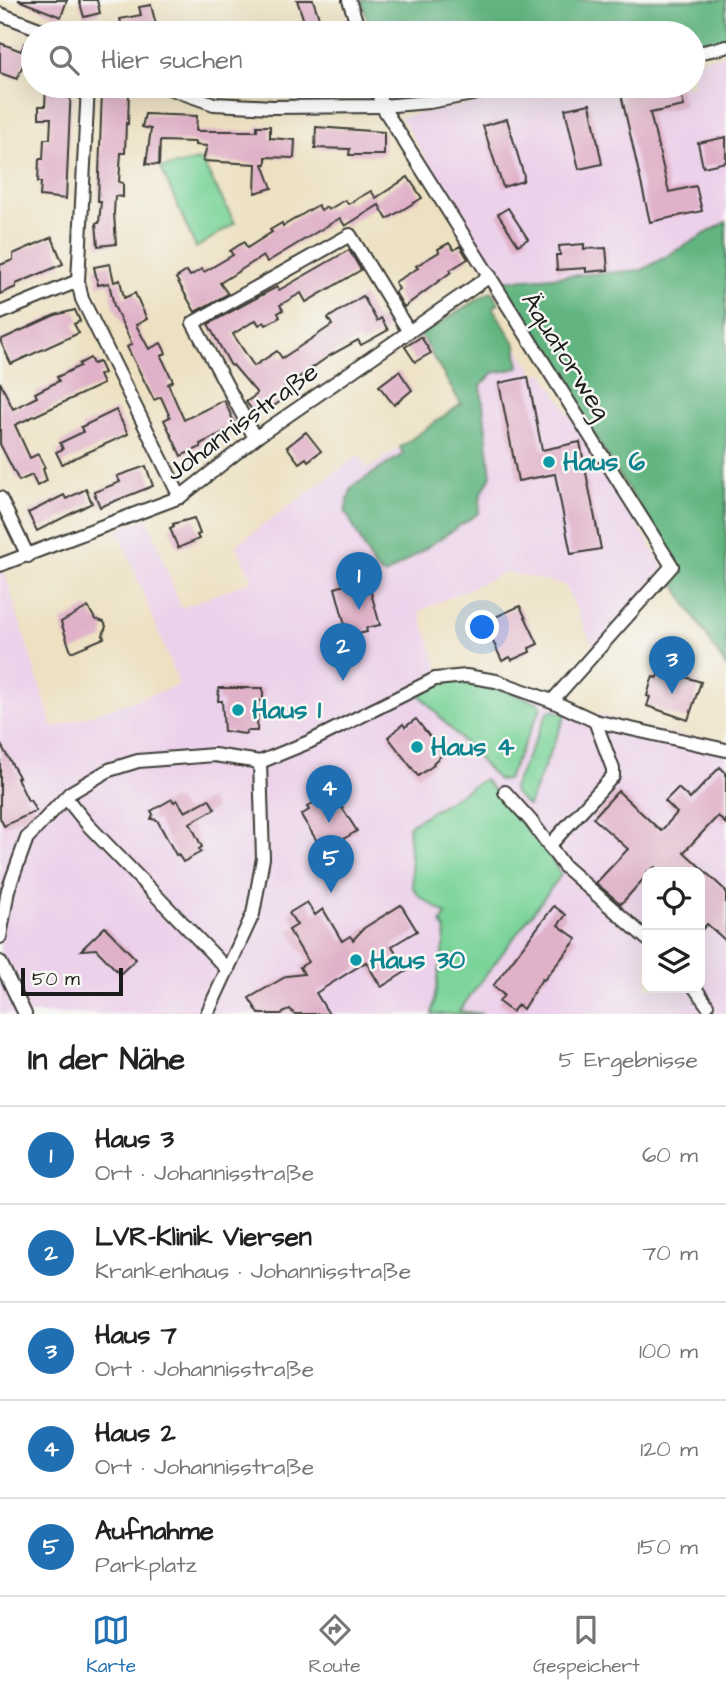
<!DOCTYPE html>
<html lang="de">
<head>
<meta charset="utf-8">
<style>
  body { margin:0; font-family:"Architects Daughter",sans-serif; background:#f2f2f2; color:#222 }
  .controls { position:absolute; right:21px; bottom:21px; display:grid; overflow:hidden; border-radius:14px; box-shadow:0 7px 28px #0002 }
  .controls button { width:63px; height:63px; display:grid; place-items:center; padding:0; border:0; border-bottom:2px solid #e0e0e0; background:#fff; color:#222; font:35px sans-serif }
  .scale { position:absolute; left:21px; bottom:18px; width:102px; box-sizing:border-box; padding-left:7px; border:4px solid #1c1c1c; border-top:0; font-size:19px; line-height:24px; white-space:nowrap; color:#1c1c1c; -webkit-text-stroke:5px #f6f6f2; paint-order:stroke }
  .you { position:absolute; left:483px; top:628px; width:24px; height:24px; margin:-18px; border:5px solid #fff; border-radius:50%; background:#1a73e8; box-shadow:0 0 0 10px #1a73e833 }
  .badge { display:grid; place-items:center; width:46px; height:46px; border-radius:50%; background:#1f6fb2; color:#fff; font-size:23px; font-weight:700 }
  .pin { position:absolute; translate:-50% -58px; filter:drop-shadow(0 2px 4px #0008) }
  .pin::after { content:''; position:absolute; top:37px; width:24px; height:21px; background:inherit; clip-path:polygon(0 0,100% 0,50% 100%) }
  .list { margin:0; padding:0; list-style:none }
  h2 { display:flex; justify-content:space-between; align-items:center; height:91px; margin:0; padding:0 28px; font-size:30px }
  h2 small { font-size:23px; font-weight:400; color:#767676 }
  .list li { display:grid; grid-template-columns:46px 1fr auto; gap:21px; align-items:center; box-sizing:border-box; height:98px; padding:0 28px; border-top:2px solid #e0e0e0 }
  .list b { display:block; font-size:26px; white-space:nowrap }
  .list p { margin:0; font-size:23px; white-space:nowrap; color:#767676 }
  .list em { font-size:23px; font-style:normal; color:#767676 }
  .icon { flex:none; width:38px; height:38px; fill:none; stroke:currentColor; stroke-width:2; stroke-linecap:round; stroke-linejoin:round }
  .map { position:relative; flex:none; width:726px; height:1014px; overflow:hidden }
  .search { position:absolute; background:#fff; box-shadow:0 7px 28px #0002; left:21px; right:21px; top:21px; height:77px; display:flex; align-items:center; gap:18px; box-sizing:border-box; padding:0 24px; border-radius:38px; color:#767676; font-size:26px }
  .sheet { height:581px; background:#fff }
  nav { display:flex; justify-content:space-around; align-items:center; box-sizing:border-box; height:98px; border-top:2px solid #e0e0e0; background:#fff; font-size:19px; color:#767676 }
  nav a { display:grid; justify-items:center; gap:4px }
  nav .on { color:#1f6fb2 }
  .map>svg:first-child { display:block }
  .built { fill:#ecd1ea; fill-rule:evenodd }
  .green { fill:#79d399; stroke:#4a785a; stroke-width:2 }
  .forest { fill:#62b581; stroke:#3f684e; stroke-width:2 }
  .building { fill:#e0b1c8 }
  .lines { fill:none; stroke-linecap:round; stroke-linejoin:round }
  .street-casing { stroke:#3b3a35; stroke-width:16 }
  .street { stroke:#fff; stroke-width:12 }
  .culture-dot { fill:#0f9aa8; stroke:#f6f6f2; stroke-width:2.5 }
  .labels { text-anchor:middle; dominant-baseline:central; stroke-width:5; stroke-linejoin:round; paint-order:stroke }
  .street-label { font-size:26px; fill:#1c1c1c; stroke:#f6f6f2 }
  .culture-label { font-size:26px; font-weight:bold; fill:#0d838f; stroke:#f6f6f2; text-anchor:start }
</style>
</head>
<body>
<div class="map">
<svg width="726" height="1014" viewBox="0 0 726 1014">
  <rect width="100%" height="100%" fill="#f6f6f2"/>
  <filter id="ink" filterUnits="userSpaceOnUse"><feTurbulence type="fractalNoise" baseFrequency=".0143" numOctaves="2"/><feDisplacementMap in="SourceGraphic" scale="14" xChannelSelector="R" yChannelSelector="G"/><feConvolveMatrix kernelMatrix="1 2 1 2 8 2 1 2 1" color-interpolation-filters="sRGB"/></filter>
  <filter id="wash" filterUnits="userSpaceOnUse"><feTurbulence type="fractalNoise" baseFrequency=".00686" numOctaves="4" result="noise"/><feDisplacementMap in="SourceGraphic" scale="28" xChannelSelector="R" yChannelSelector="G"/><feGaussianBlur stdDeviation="1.57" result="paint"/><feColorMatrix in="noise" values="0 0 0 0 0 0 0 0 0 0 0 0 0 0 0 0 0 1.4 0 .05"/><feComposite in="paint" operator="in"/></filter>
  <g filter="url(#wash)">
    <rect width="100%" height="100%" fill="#ede1c2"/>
    <g class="built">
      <polygon points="726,54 726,222 642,270 499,281 401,117 563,86 693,86 693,61"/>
      <path d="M516 345 536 376 543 372 664 568 594 648 565 585 506 572 419 611 440 673 549 694 556 691 567 694 573 707 638 726 726 746V1014H0V573L4 571 53 728 179 685 118 529 148 518 181 608 253 580 236 545 359 455 368 469 400 447 403 454 352 487 479 513 481 494 491 475 481 386 493 373 519 367ZM647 872H700V988H647Z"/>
    </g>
    <g class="green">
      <polygon points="199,160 203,163 235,223 196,248 161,168"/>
      <polygon points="455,681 496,687 539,703 541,708 507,780 498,780 418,693 420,688"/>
      <polygon points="551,710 566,714 528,806 514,793 513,788 546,716"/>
      <polygon points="484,779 550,857 561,875 459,1011 483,1014 432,1014 446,931 441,923 446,914 420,897 413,888 408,826"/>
    </g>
    <g class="forest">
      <polygon points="361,0 726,0 726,39 693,45 693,33 372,33"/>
      <polygon points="389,86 472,86 393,100"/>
      <polygon points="726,222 726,667 669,576 676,567 499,281 642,270"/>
      <polygon points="492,291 499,303 493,308 516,345 519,368 493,373 481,386 491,476 481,494 479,513 385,575 375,569 345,510 352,487 403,454 400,447 461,404 420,335"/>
    </g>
    <g id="blocks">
      <g class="building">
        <polygon points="18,0 67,0 61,17"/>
        <polygon points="79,0 97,0 100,13 84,17"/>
        <polygon points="297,0 313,0 324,33 308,33"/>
        <polygon points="151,5 158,33 124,33 120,19 141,15 139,7"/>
        <polygon points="0,43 21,51 25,43 33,46 33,61 26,58 17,79 0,73"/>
        <polygon points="46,86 71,86 66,199 40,196 41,182 38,182 39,159 43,159 44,139 50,139 51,118 39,118 39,106 45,106"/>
        <polygon points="105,86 120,86 119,91 122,92 129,93 128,124 126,123 125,153 121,153 119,182 123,183 123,197 115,196 114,213 116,244 98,246 96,223 99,223 101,201 98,201 102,90 105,90"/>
        <polygon points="660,86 679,86 684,106 650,113 669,192 696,186 702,211 650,222 621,94"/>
        <polygon points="590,104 602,164 579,169 565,109"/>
        <polygon points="145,114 197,116 196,131 257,131 257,126 270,126 270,138 295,140 294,158 266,157 266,164 263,164 272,188 255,193 256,164 203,161 207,146 195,145 195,142 160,141 159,165 146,164 151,129 142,127"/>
        <polygon points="507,119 524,176 523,181 503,187 483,126"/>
        <polygon points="316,127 384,132 384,155 349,155 350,149 315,148"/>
        <polygon points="726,137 726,162 703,167 698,143"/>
        <polygon points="408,177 422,198 387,219 379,205 345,226 340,218 267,262 263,256 220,283 228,294 195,312 176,278 187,271 190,276 202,269 204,272 233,255 230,251 244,242 247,248 272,232 270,230 282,223 283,226 318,205 321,210 326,207 328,210 345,200 348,204 371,191 376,198"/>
        <polygon points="508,208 528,239 518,245 498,214"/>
        <polygon points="52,237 63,264 16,284 16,287 0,294 0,265 13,260 13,254"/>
        <polygon points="449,243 454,250 460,246 468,259 450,270 451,272 404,307 395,292 399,289 395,282 418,268 416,266 439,252 438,249"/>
        <polygon points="584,244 584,249 606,248 608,270 586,272 586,268 557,270 556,255 560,255 559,246"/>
        <polygon points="349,250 361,270 306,302 301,293 280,305 283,310 278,313 280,317 266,325 264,322 259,325 256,320 233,334 254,366 277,351 282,358 284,357 332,325 328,318 363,296 377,321 381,318 388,330 361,345 358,340 329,356 284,388 289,395 267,411 262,404 253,411 246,402 256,395 256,392 233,365 231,366 208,324 271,290 277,287 279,290"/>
        <polygon points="110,264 114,282 120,280 124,298 135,293 147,319 136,325 149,349 161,343 166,353 161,356 173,381 168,384 184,420 224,400 236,426 200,444 201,447 181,456 164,420 170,417 161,397 154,400 127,347 132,344 114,306 109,283 98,285 94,267"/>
        <polygon points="75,310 80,321 74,324 79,333 11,364 0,340 55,315"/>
        <polygon points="421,337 431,353 415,362 405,347"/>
        <polygon points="90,358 93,364 99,362 104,373 99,375 103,384 15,425 30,458 38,454 45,468 43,469 47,481 37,486 32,475 19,481 0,444 0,382 13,409 37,397 35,393 59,381 57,377 80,366 79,364"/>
        <polygon points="399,371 412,390 394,405 379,386"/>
        <polygon points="528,377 542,450 580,442 601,549 571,554 555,474 518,481 499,383"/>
        <polygon points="116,410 128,434 62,464 56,452 63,449 60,443 83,432 81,427"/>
        <polygon points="306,432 321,451 308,461 306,458 299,463 287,447"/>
        <polygon points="146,466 153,486 100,507 94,492 120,482 117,476"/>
        <polygon points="86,489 92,503 37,531 28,513 64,495 66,499"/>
        <polygon points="194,518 200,534 197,535 199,539 178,548 170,528 174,526 173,524"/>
        <polygon points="354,582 355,585 368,582 380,625 366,628 367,632 348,636 335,588"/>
        <polygon points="520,606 538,644 529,648 530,652 512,660 510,657 502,661 484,622"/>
        <polygon points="88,607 95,619 104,622 106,626 103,635 104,638 71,652 61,622"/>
        <polygon points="660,669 701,682 688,720 647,706 650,697 647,696 651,682 653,677 657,678"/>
        <polygon points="219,688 263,688 263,701 258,701 257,731 246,731 246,734 224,731 222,701 218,701"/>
        <polygon points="416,719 443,754 433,763 434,765 418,776 388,737 403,724 405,727"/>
        <polygon points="0,743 19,777 17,778 28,801 30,800 36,811 4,826 0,818"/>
        <polygon points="720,767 726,773 726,824 718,816 684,852 726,891 726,941 707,924 700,932 700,872 661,872 655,867 647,872 647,875 621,904 596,883 628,849 593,818 618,791 661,831 677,813 665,801 678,788 690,799"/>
        <polygon points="334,795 357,831 323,851 301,815 309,810 307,807 319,799 324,796 326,800"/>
        <polygon points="172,799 174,802 177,800 185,812 209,799 215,809 190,823 202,847 199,849 201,852 183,862 178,854 176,855 157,820 151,819 153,814 151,811"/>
        <polygon points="307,902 315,915 323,909 342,941 350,936 353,940 364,928 401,905 417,931 392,946 407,971 381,987 366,962 316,993 329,1014 294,1014 290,1009 281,1014 259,1014 249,998 287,976 304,974 300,967 308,962 289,930 297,925 289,913"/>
        <polygon points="554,906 566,915 558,925 577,939 544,980 542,979 523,1009 518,1005 512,1012 499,1002 504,995 493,986"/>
        <polygon points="105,927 136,959 120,974 96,949 81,950"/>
      </g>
    </g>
  </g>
  <g filter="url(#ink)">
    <use href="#blocks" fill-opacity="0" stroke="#3b3a35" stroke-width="2"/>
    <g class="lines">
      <defs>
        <g id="street">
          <polyline points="349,0 360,33"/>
          <polyline points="0,14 50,33"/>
          <polyline points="693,54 726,47"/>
          <polyline points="88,86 78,281 82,299 180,497"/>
          <polyline points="163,86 214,104 273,107 382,106 429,102 516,86"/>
          <polyline points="376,86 382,106 672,566 552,701"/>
          <polyline points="0,313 78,281"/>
          <polyline points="255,438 193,323 350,235 409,332"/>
          <polyline points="0,498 28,556"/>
          <polyline points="0,565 180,497 255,438 490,276"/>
          <polyline points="505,792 531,821 564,866 647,939"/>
          <polyline points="66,798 88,825 228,970"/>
          <polyline points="549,846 613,776 613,769 595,721"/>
          <polyline points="0,937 8,890 27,838 70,793 109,770 138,761 214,755 260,762 309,742 435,679 466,676 496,681 552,701 595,721 726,750"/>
          <polyline points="0,962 25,1014"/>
          <polyline points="695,988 707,1005"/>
          <polyline points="207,1014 253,914 263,858 260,762"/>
        </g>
      </defs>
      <use href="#street" class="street-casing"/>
      <use href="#street" class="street"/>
    </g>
  </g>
  <g class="culture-dot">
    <circle cx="549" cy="462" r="7"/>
    <circle cx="238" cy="710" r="7"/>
    <circle cx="417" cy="747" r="7"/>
    <circle cx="356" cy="960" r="7"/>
  </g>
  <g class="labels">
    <g class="street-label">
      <text transform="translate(566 356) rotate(58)">Äquatorweg</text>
      <text transform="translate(242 422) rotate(-36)">Johannisstraße</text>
    </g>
    <g class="culture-label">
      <text x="563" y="462">Haus 6</text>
      <text x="252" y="710">Haus 1</text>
      <text x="431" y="747">Haus 4</text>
      <text x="370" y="960">Haus 30</text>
    </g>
  </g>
</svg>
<div class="controls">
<button><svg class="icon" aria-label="locate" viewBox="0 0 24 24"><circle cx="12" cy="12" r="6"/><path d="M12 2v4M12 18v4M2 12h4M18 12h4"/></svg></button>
<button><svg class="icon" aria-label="layers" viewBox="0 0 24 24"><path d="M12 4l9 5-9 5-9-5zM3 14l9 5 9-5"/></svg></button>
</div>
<div class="scale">50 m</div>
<div class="you"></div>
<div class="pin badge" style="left:359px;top:610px">1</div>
<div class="pin badge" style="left:343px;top:681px">2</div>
<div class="pin badge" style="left:672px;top:694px">3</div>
<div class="pin badge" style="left:329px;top:823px">4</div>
<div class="pin badge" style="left:331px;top:893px">5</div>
<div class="search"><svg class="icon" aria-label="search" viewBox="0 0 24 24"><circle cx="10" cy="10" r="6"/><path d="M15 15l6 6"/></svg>Hier suchen</div>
</div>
<section class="sheet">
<h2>In der Nähe<small>5 Ergebnisse</small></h2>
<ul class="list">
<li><span class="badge">1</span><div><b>Haus 3</b><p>Ort · Johannisstraße</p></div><em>60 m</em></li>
<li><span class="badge">2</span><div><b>LVR-Klinik Viersen</b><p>Krankenhaus · Johannisstraße</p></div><em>70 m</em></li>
<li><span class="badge">3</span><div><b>Haus 7</b><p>Ort · Johannisstraße</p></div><em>100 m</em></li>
<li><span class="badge">4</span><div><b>Haus 2</b><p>Ort · Johannisstraße</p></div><em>120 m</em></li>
<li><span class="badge">5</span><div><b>Aufnahme</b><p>Parkplatz</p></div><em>150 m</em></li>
</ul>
</section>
<nav>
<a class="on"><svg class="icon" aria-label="map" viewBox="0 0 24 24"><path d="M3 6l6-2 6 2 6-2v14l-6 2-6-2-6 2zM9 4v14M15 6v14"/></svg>Karte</a>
<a><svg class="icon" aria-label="directions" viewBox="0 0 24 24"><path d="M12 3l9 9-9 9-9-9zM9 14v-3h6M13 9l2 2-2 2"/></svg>Route</a>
<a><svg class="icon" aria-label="saved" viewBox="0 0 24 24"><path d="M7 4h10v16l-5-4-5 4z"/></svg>Gespeichert</a>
</nav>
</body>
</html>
